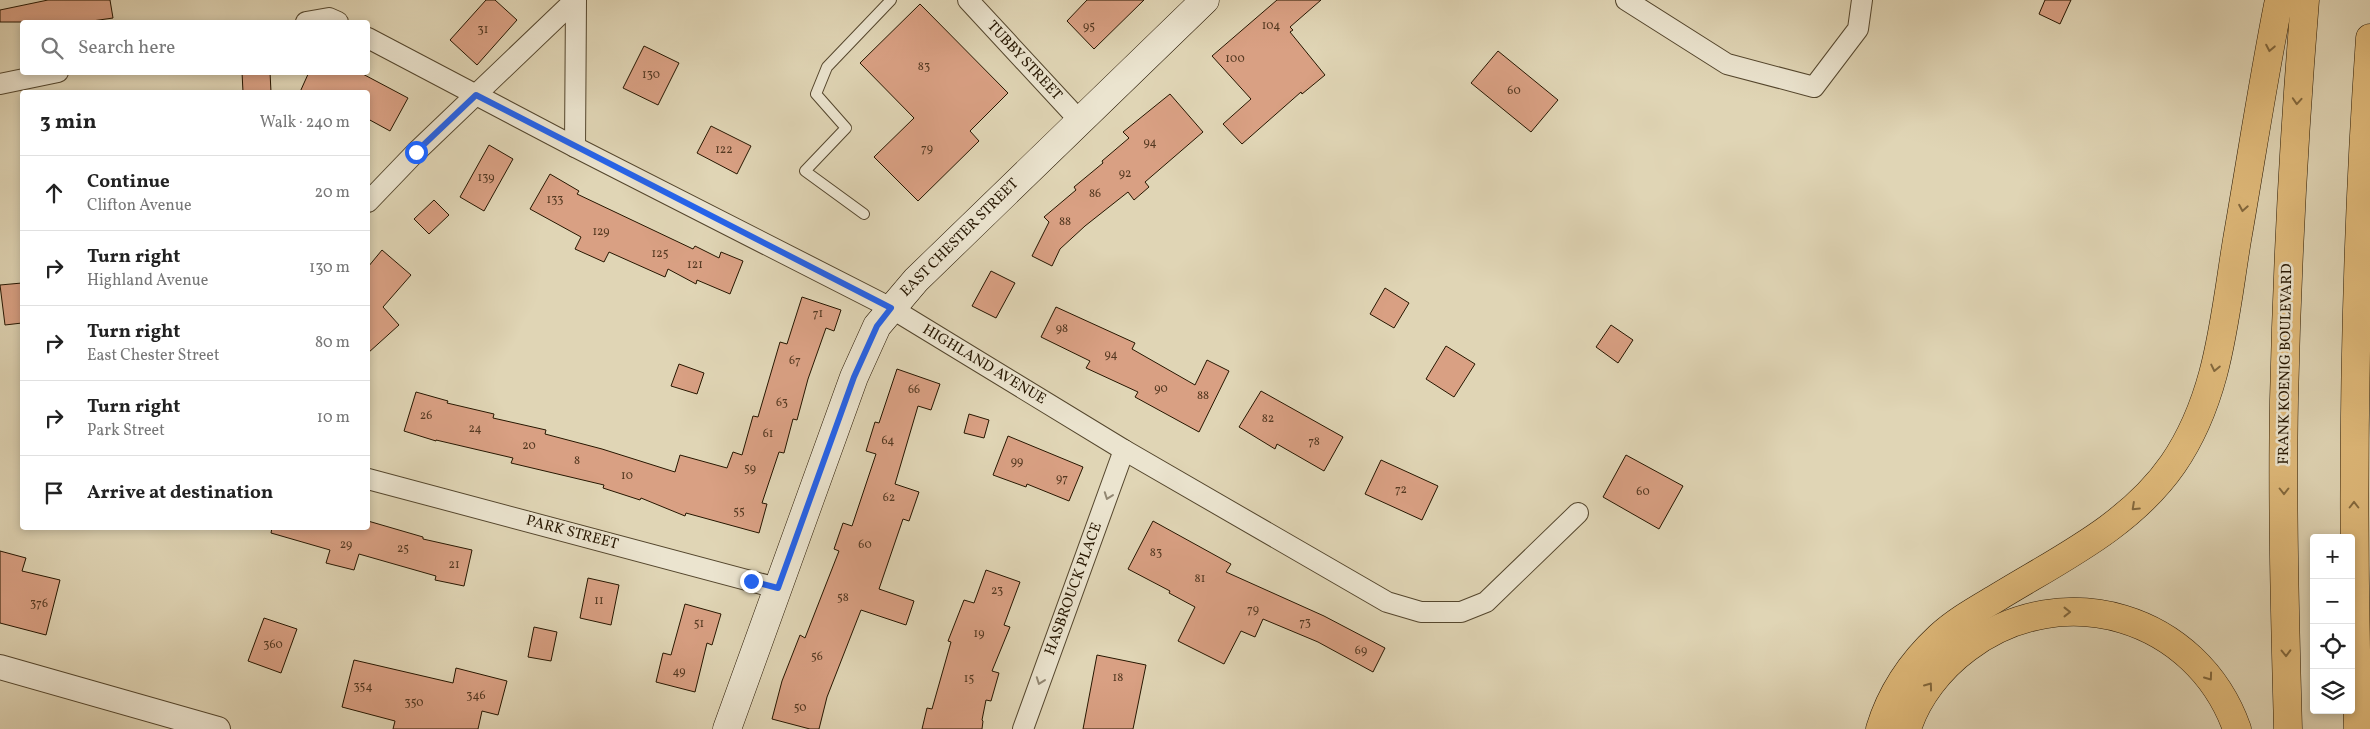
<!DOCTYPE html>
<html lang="en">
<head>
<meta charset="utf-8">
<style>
  body { margin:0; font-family:Vollkorn,serif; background:#f2f2f2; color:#222 }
  .controls { position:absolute; right:15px; bottom:15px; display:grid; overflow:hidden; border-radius:5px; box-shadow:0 2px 8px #0003 }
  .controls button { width:45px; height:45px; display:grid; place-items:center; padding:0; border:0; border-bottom:1px solid #e0e0e0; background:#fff; color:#222; font:25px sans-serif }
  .stop { position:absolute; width:15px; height:15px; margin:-11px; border:4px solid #2563eb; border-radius:50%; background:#fff }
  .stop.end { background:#2563eb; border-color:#fff; box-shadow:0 1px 5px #0008 }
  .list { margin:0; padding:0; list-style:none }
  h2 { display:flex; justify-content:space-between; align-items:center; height:65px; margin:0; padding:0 20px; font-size:21px }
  h2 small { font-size:16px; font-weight:400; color:#767676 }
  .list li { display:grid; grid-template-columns:32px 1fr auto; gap:15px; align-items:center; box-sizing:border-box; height:75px; padding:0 20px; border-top:1px solid #e0e0e0 }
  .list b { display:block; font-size:19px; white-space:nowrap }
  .list p { margin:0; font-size:16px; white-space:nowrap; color:#767676 }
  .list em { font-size:16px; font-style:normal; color:#767676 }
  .icon { flex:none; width:28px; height:28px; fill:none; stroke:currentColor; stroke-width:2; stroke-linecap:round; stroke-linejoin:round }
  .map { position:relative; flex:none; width:2370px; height:729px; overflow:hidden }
  .search { position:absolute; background:#fff; box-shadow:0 2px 8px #0003; left:20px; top:20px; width:350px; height:55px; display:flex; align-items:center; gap:12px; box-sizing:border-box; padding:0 18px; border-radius:5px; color:#767676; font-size:19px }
  .panel { position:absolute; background:#fff; box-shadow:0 2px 8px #0003; left:20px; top:90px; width:350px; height:440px; border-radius:5px }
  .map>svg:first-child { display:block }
  .building { fill:#d9a083; stroke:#261600 }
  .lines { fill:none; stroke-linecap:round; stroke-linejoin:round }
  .service-casing { stroke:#54462d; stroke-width:12 }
  .minor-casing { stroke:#54462d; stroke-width:22 }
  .tertiary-casing { stroke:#54462d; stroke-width:26 }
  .secondary-casing { stroke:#261600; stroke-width:29 }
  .primary-casing { stroke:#261600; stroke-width:29 }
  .service { stroke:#ebe4cf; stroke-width:10 }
  .minor { stroke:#ebe4cf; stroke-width:20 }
  .tertiary { stroke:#ebe4cf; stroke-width:24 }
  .secondary { stroke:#ebe4cf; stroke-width:28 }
  .primary { stroke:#e0ba7a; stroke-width:28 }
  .oneway { stroke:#83683d }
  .oneway2 { stroke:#928772 }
  .route { stroke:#2563eb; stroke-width:6 }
  .labels { text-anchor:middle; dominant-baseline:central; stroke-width:5; stroke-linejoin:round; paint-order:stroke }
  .number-label { font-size:12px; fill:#533821 }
  .street-label { font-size:15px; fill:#261600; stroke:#ebe4cf }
</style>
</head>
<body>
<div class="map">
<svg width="2370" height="729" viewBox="0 0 2370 729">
  <rect width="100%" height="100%" fill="#e0d5b5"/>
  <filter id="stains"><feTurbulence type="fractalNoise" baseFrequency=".004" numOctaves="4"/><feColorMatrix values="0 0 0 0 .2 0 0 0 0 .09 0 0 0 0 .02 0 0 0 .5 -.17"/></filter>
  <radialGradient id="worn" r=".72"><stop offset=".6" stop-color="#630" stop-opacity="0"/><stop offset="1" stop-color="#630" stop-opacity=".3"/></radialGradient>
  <g class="building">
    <polygon points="48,0 110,0 113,18 85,22 0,22 0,10"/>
    <polygon points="486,0 495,0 517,20 477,65 450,40"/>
    <polygon points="1087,0 1144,0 1094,49 1067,21"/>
    <polygon points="1277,0 1321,0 1290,27 1293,30 1290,32 1325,75 1302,94 1301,92 1242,144 1223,124 1251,99 1212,56"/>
    <polygon points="2045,0 2071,0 2060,24 2039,14"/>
    <polygon points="920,4 1008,93 970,131 979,141 918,201 874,157 914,118 860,63"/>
    <polygon points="644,46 679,63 658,105 623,88"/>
    <polygon points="1498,51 1558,100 1531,132 1471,83"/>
    <polygon points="242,72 270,72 271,92 243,92"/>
    <polygon points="309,72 359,72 408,98 390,131 368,119 368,92 300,92"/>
    <polygon points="1170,94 1203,132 1145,182 1149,187 1134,200 1128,192 1085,226 1060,249 1052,266 1032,256 1049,222 1044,217 1076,190 1074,187 1103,163 1102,161 1129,138 1123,132"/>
    <polygon points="711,126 751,146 737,174 697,153"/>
    <polygon points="489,145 513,159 484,211 460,197"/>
    <polygon points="550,174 579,191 577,194 693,249 695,246 719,258 721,252 743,261 730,294 697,280 696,284 668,269 665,277 609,252 604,262 575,249 581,237 530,209"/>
    <polygon points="434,200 449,215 429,234 414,219"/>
    <polygon points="382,250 411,275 383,307 399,325 368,353 368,267"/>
    <polygon points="991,271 1015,283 996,318 972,306"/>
    <polygon points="22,283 22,323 5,325 0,285"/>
    <polygon points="1385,288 1409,303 1394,328 1370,314"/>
    <polygon points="802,297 841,310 834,331 826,328 808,379 797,420 793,419 784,453 779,452 762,503 767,504 759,533 686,513 685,516 641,498 640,500 603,488 604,485 511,463 513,458 436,440 436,441 404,431 416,392 448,401 447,403 494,414 493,418 546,430 545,434 602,449 675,472 680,455 727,468 733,452 742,455 753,416 758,417 780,342 787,344"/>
    <polygon points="1056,307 1135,343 1132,349 1195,385 1207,360 1229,371 1199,432 1135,397 1138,392 1086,368 1090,361 1041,337"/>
    <polygon points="1611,325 1633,340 1618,363 1596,347"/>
    <polygon points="1446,346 1475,364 1454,397 1426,379"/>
    <polygon points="679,364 704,373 697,394 671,386"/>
    <polygon points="897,369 940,384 931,410 918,406 895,484 919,492 909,521 903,519 879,589 914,601 906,625 861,610 827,697 819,729 810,729 772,719 782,681 800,635 805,638 839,551 834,549 843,523 852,526 876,454 866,451 875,422 879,423"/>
    <polygon points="1261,391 1343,437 1324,471 1277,444 1275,449 1239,427"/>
    <polygon points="969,414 989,420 984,438 964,433"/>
    <polygon points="1008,436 1083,467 1069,501 1027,484 1026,487 993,475"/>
    <polygon points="1626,455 1683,486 1659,529 1603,497"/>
    <polygon points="1381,460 1438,486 1422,520 1365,494"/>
    <polygon points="368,521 423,537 423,539 472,550 464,586 435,580 436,576 359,554 354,570 326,563 330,550 271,533 272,528 368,528"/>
    <polygon points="1153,521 1231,564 1226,572 1324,616 1385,648 1373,672 1318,642 1263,619 1255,637 1241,631 1224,664 1178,641 1195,607 1169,593 1170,591 1128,569"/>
    <polygon points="0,551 26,558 22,571 60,580 46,635 0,623"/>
    <polygon points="986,570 1020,582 1004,625 1010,627 992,671 999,673 991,701 986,700 982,720 983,721 982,729 922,729 927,708 932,709 951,642 948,641 964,600 974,603"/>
    <polygon points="588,578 619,585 611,625 580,618"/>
    <polygon points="685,604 721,614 712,645 707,643 695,692 656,682 663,653 671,655"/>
    <polygon points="264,618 297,629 281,673 248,661"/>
    <polygon points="534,627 557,632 551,661 528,657"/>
    <polygon points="1097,655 1146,665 1133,729 1083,729"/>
    <polygon points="354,660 453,683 456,668 507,681 498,715 482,711 478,729 393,729 395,721 342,707"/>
  </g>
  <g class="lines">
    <defs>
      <polyline id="service" points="864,214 805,171 846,128 816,94 827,67 891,0"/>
      <g id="minor">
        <polyline points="968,0 1080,121"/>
        <polyline points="1626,0 1727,64 1814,87 1858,29 1862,0"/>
        <polyline points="306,22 329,18 338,22"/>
        <polyline points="368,38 575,147 891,308 1124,450 1387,602 1421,612 1461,612 1486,602 1578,513"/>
        <polyline points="0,84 58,72"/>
        <polyline points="575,147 576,0"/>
        <polyline points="368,202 416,152 575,0"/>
        <polyline points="368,479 777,588"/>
        <polyline points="1023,729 1124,450"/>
      </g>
      <polyline id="tertiary" points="0,667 218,729"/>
      <polyline id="secondary" points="727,729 854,377 877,326 916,280 1205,0"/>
      <g id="primary">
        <path d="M1880 729C1891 693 1911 663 1939 637 1956 621 1978 609 1998 597 2060 559 2130 526 2173 464 2219 397 2224 319 2237 240 2251 160 2263 80 2279 0"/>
        <path d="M1907 729C1917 697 1940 668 1967 648 2063 576 2197 616 2237 729"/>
        <path d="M2288 729C2285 620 2282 510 2284 400 2287 267 2294 133 2305 0"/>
        <path d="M2358 729C2351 498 2354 268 2370 38"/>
      </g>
    </defs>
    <use href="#service" class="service-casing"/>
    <use href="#minor" class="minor-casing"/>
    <use href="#tertiary" class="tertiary-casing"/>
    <use href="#secondary" class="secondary-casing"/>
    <use href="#primary" class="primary-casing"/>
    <use href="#service" class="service"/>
    <use href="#minor" class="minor"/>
    <use href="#tertiary" class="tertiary"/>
    <use href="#secondary" class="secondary"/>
    <use href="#primary" class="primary"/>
  </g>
  <defs><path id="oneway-chevron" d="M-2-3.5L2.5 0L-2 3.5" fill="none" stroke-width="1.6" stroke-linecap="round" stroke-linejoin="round" transform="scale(1.25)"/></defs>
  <g class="oneway">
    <use href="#oneway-chevron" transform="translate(2270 48) rotate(101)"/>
    <use href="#oneway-chevron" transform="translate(2297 101) rotate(94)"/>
    <use href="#oneway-chevron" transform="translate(2243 208) rotate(100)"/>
    <use href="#oneway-chevron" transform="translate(2215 368) rotate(102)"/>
    <use href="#oneway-chevron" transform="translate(2284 491) rotate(90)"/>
    <use href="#oneway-chevron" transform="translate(2354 505) rotate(-90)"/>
    <use href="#oneway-chevron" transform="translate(2135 507) rotate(137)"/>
    <use href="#oneway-chevron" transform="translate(2067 612)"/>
    <use href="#oneway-chevron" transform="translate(2286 653) rotate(89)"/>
    <use href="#oneway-chevron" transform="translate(2209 677) rotate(54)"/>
    <use href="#oneway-chevron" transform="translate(1929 686) rotate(-54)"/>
  </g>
  <g class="oneway2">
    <use href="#oneway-chevron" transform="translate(1108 496) rotate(110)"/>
    <use href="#oneway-chevron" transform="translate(1040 681) rotate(110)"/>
  </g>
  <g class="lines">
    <polyline class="route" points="416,152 476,95 891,308 877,326 854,377 778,588 751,581"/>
  </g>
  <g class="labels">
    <g class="number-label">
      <text x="1271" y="26">104</text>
      <text x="1089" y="27">95</text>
      <text x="483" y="30">31</text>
      <text x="1235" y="59">100</text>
      <text x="924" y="67">83</text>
      <text x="651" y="75">130</text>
      <text x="1514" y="91">60</text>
      <text x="1150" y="143">94</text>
      <text x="927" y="149">79</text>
      <text x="724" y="150">122</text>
      <text x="1125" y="174">92</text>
      <text x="486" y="178">139</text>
      <text x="1095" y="194">86</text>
      <text x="555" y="200">133</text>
      <text x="1065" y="222">88</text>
      <text x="601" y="232">129</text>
      <text x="660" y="254">125</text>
      <text x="695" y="265">121</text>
      <text x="818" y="314">71</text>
      <text x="1062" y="329">98</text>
      <text x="1111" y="355">94</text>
      <text x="795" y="361">67</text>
      <text x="1161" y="389">90</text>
      <text x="914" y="390">66</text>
      <text x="1203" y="396">88</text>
      <text x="782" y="403">63</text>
      <text x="426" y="416">26</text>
      <text x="1268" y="419">82</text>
      <text x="475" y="429">24</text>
      <text x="768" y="434">61</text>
      <text x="888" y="441">64</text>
      <text x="1314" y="442">78</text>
      <text x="529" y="446">20</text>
      <text x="577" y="461">8</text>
      <text x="1017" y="462">99</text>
      <text x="750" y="469">59</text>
      <text x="627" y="476">10</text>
      <text x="1062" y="479">97</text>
      <text x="1401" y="490">72</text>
      <text x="1643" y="492">60</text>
      <text x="889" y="498">62</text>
      <text x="739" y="512">55</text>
      <text x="346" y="545">29</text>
      <text x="865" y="545">60</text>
      <text x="403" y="549">25</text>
      <text x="1156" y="553">83</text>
      <text x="454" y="565">21</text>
      <text x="1200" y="579">81</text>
      <text x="997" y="591">23</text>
      <text x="843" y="598">58</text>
      <text x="599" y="601">11</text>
      <text x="39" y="604">376</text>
      <text x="1253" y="610">79</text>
      <text x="1305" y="623">73</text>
      <text x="699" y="624">51</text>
      <text x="979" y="634">19</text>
      <text x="273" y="645">360</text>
      <text x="1361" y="651">69</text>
      <text x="817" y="657">56</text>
      <text x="679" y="672">49</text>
      <text x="1118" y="678">18</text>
      <text x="969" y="679">15</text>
      <text x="363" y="687">354</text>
      <text x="476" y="696">346</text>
      <text x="414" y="703">350</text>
      <text x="800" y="708">50</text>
    </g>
    <g class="street-label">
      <text transform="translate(1024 61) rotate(47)">TUBBY STREET</text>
      <text transform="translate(960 238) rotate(-45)">EAST CHESTER STREET</text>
      <text transform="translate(2286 364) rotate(-89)">FRANK KOENIG BOULEVARD</text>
      <text transform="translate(984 365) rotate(31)">HIGHLAND AVENUE</text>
      <text transform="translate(572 533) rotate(15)">PARK STREET</text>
      <text transform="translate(1074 589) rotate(-70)">HASBROUCK PLACE</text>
    </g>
  </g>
  <rect width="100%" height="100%" filter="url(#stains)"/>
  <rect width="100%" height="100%" fill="url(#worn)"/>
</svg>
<div class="controls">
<button>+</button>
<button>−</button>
<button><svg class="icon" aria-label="locate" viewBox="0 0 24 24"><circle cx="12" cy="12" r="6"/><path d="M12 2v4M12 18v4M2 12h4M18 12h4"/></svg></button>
<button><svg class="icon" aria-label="layers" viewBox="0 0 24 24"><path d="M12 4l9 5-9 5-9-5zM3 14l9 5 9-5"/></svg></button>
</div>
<div class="stop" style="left:416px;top:152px"></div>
<div class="stop end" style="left:751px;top:581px"></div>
<div class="search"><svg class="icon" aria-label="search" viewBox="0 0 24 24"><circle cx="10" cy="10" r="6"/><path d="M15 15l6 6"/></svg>Search here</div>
<section class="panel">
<h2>3 min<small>Walk · 240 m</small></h2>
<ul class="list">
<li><svg class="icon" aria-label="ahead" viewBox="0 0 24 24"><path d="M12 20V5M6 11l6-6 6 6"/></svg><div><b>Continue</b><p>Clifton Avenue</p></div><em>20 m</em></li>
<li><svg class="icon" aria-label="right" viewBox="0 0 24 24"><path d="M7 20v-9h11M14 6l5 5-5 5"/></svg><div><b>Turn right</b><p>Highland Avenue</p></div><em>130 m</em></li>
<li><svg class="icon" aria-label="right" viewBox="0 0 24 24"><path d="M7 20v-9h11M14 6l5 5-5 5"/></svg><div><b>Turn right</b><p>East Chester Street</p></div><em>80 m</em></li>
<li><svg class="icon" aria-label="right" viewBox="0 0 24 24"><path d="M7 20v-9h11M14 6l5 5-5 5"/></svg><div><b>Turn right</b><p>Park Street</p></div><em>10 m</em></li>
<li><svg class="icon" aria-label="arrive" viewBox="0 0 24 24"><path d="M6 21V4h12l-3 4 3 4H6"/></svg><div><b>Arrive at destination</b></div></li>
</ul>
</section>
</div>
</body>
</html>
